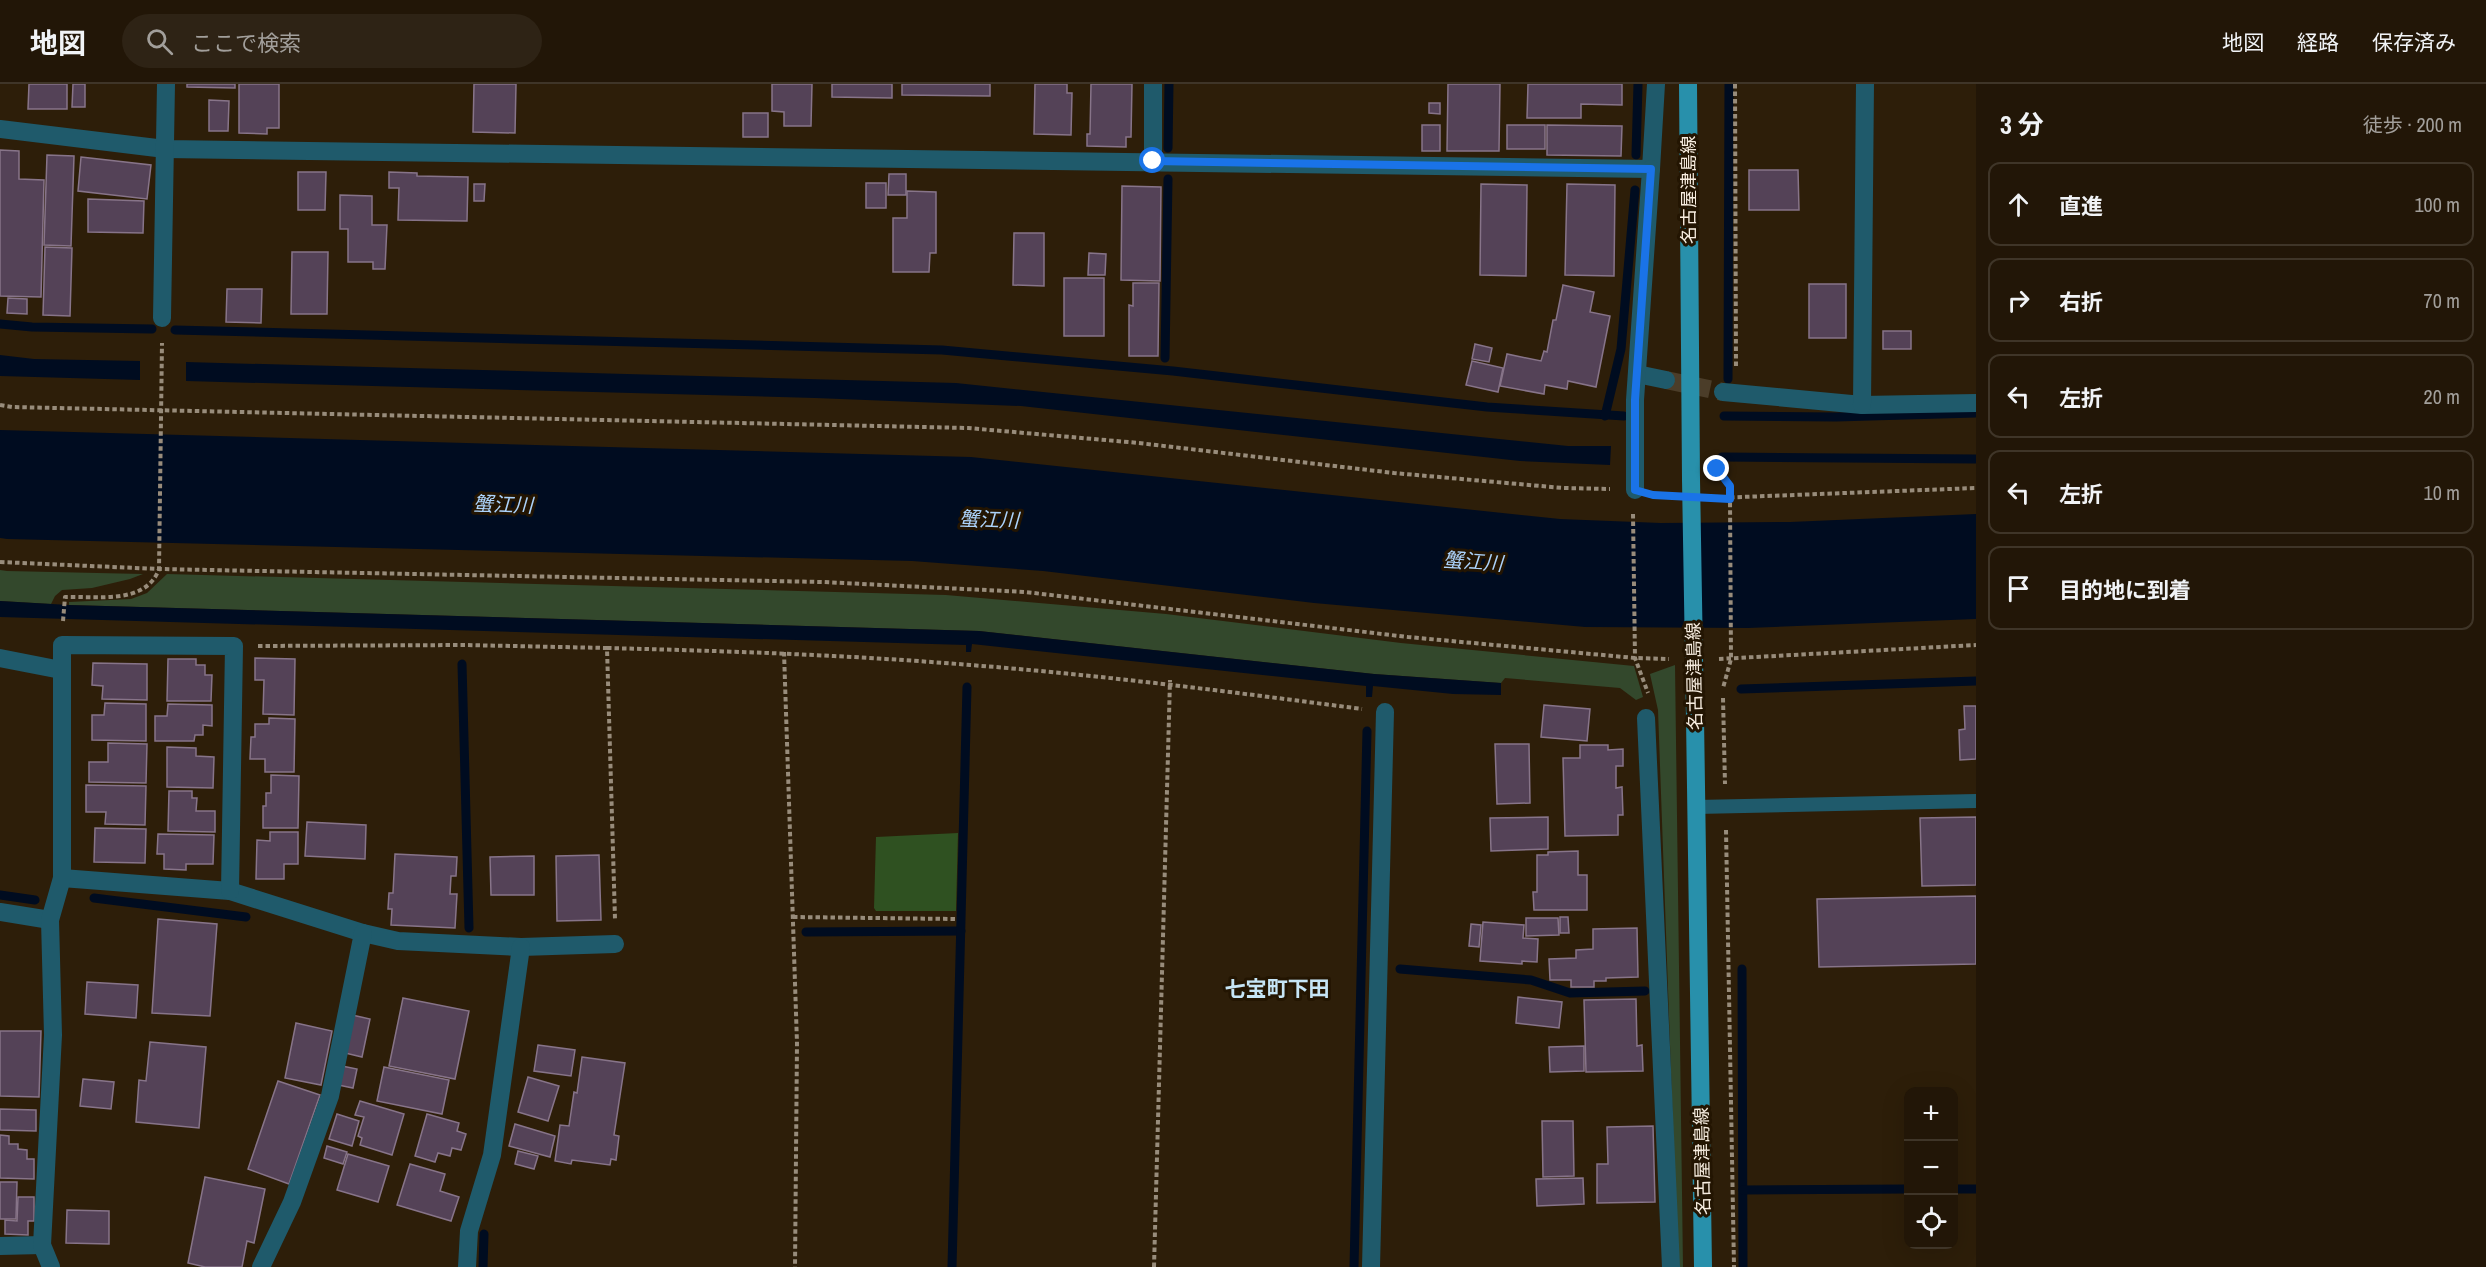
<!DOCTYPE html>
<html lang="ja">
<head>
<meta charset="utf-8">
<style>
  body { margin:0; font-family:"Archivo Narrow","Noto Sans JP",sans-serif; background:#2e2315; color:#f1f3f6 }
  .controls { position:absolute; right:18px; bottom:18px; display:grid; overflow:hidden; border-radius:12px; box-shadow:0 6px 24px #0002 }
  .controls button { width:54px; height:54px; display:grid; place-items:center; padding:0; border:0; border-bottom:2px solid #3f3528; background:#221607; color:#f1f3f6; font:30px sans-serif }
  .stop { position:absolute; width:18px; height:18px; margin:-14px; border:4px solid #1a73e8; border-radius:50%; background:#fff }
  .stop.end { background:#1a73e8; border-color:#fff; box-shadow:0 2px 6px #0008 }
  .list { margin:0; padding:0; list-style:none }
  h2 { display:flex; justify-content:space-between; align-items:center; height:78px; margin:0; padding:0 24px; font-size:26px }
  h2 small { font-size:20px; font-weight:400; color:#a29f9b }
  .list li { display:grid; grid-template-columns:39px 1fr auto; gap:18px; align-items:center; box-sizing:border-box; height:84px; margin:0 12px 12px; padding:0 12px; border:2px solid #3f3528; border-radius:12px }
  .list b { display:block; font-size:22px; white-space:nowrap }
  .list em { font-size:20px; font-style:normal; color:#a29f9b }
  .icon { flex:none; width:33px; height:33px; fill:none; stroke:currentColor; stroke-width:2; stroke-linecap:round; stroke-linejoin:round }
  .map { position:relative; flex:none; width:1976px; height:1183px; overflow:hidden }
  header { display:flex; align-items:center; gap:36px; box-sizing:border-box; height:84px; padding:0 30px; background:#221607; border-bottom:2px solid #3f3528 }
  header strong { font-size:28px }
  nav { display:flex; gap:33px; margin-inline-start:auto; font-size:21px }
  .search { width:420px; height:54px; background:#2e2315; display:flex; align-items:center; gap:15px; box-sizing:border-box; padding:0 21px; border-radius:33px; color:#a29f9b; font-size:22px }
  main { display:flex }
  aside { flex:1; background:#221607 }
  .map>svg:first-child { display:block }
  .green { fill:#33482c }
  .forest { fill:#2f5121 }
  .water { fill:#000c20 }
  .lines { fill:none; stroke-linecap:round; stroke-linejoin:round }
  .stream { stroke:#000c20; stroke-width:9 }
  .building { fill:#544257; stroke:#877489; stroke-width:1.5 }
  .street-tunnel { stroke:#4b3d29; stroke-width:18; stroke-dasharray:18 9; stroke-linecap:butt }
  .path { stroke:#988c7b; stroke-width:4; stroke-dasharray:4.5 3; stroke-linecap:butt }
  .lane { stroke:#1f5a6b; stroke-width:14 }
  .street { stroke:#1f5a6b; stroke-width:18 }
  .primary { stroke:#2890ab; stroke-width:18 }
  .primary-bridge { stroke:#2890ab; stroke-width:18 }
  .route { stroke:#1a73e8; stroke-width:8 }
  .labels { text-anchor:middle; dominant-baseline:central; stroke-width:6; stroke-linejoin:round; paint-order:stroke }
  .street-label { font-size:18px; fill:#f7ede0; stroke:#231502 }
  .water-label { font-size:20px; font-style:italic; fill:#acd3fb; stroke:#231502 }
  .quarter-label { font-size:21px; font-weight:bold; fill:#c6e5f6; stroke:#231502 }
</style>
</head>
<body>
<header>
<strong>地図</strong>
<div class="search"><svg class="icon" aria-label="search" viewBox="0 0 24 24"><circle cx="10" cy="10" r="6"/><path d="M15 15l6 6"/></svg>ここで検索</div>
<nav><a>地図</a><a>経路</a><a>保存済み</a></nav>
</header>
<main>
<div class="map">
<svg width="1976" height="1183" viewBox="0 0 1976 1183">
  <rect width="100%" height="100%" fill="#2d1e09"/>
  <g class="green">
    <polygon points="0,486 7,487 143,490 130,495 92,504 62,506 55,512 51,520 0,517"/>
    <polygon points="167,490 946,511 1166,530 1401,559 1634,582 1643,613 1636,616 1620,604 1505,594 1501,599 1374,590 979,547 69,521 69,518 131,515 147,509"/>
    <polygon points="1675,581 1683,1183 1678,1183 1658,626 1650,590"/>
  </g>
  <polygon class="forest" points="958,749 956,827 876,827 874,824 876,753"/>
  <g class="water">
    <polygon points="0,271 34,275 140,277 140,296 0,292"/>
    <polygon points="186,278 956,299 1568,362 1611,362 1610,381 1520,377 1021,322 815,314 186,297"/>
    <polygon points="0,346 971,373 1560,435 1661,439 1790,438 1976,430 1976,535 1748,544 1585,543 1314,519 1043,487 912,477 7,455 0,454"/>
    <polygon points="0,517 69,521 979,547 1374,590 1501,599 1501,611 1453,610 1373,602 1372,613 1366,613 1366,602 972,560 971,568 966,568 966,561 0,533"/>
  </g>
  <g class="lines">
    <g class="stream">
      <polyline points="1168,64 1169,0"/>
      <polyline points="1636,71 1638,0"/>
      <polyline points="0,240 32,243 152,245"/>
      <polyline points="175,246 942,266 1173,287 1487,323 1624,332"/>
      <polyline points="1165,274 1168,95"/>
      <polyline points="1728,295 1729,0"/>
      <polyline points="1605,332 1621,265 1635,106"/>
      <polyline points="1724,332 1836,333 1976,329"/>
      <polyline points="1722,373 1976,375"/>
      <polyline points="462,580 469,844"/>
      <polyline points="1741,605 1976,597"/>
      <polyline points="0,811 35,816"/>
      <polyline points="94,814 246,833"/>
      <polyline points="806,848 961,847"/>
      <polyline points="1400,885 1531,896 1570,909 1645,907"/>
      <polyline points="1742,885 1743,1183"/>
      <polyline points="1954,1105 1976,1105"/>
      <polyline points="1743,1106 1908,1105"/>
      <polyline points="483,1183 484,1150"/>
      <polyline points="952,1183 967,603"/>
      <polyline points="1354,1183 1367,647"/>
    </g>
  </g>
  <g class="building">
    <polygon points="29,0 67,0 67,25 28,25"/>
    <polygon points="73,0 85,0 85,23 72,23"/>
    <polygon points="187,0 235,0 235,4 187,3"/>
    <polygon points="239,0 279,0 279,44 267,44 267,50 239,49"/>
    <polygon points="474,0 516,0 515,49 473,48"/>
    <polygon points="772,0 812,0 811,42 784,42 784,28 772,27"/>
    <polygon points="832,0 892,0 892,14 832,13"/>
    <polygon points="902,0 990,0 990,12 902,11"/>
    <polygon points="1035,0 1067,0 1067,9 1072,9 1071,51 1034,50"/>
    <polygon points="1091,0 1132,0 1131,53 1126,53 1126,63 1087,62 1087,50 1090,50"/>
    <polygon points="1448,0 1500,0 1499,67 1447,67"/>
    <polygon points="1528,0 1622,0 1622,21 1581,20 1581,34 1527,34"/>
    <polygon points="209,16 229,17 228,47 209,47"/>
    <polygon points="1429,19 1440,19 1440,30 1429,29"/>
    <rect x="743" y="29" width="25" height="24"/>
    <rect x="1422" y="41" width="18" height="26"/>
    <rect x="1507" y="41" width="38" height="24"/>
    <polygon points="1547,41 1622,42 1621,72 1547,71"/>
    <polygon points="0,66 19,67 19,95 44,96 41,213 0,212"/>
    <polygon points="47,71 74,72 71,162 44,161"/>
    <polygon points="81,73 151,81 147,115 78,107"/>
    <polygon points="1749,86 1798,86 1799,126 1749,126"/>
    <polygon points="298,88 326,88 325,126 298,126"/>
    <polygon points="389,88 417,89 417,92 468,93 467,137 398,136 399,104 389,104"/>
    <polygon points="889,90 906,90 906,111 888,111"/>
    <rect x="866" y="99" width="20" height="25"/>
    <polygon points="474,100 485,100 484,117 474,117"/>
    <polygon points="1481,100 1527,101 1526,192 1480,191"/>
    <polygon points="1567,100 1615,101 1614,192 1565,191"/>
    <polygon points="1122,102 1161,103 1160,197 1121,196"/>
    <polygon points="907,107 936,108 936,169 930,169 929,188 893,188 893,134 907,134"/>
    <polygon points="340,111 372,112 372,141 387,141 385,185 373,185 373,178 348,178 348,145 340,145"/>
    <polygon points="88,115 144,117 143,149 88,148"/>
    <polygon points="1014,149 1044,149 1044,202 1013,201"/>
    <polygon points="45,163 72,164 70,232 43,231"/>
    <polygon points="292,168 328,168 327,230 291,230"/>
    <polygon points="1089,169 1106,170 1105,191 1088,191"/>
    <rect x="1064" y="194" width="40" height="58"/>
    <polygon points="1133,199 1159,199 1158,272 1129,272 1129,221 1133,222"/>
    <rect x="1809" y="200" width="37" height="54"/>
    <polygon points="1563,201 1594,208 1590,228 1610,232 1596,303 1568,297 1567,305 1545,301 1544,310 1500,302 1507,270 1541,277 1544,267 1547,268 1553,236 1556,236"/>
    <polygon points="227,205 262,205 261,239 226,238"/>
    <polygon points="8,214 27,215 27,230 7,229"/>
    <rect x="1883" y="247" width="28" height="18"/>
    <polygon points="1475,260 1492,264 1489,278 1472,275"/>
    <polygon points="1472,277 1503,284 1498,308 1466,301"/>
    <polygon points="255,574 295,575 294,631 263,630 264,596 255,596"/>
    <polygon points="168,575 196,575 196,581 205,581 205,591 212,591 211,617 167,617"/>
    <polygon points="93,579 147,580 147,616 102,615 103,602 92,601"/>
    <polygon points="105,619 146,620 146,657 92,656 92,631 104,631"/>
    <polygon points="168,620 212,621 212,642 203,641 203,651 195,651 194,657 155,657 155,632 167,632"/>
    <polygon points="1544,621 1590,625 1587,657 1541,653"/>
    <polygon points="1964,622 1976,622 1976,675 1960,676 1959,646 1965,645"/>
    <polygon points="269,634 295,635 294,688 265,688 265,675 250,675 251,653 255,653 255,640 269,640"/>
    <polygon points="108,659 147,660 146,699 89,698 89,678 108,678"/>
    <polygon points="1495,660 1529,660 1530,719 1497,720"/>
    <polygon points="1580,661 1608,661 1608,666 1623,665 1623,682 1616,682 1616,704 1622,703 1623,731 1618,731 1618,751 1565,752 1563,674 1580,674"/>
    <polygon points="167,663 196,664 196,672 214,673 213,704 167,703"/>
    <polygon points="271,691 299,692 298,744 263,744 263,722 266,722 266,709 271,709"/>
    <polygon points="86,701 146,702 145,741 105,740 106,728 86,728"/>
    <polygon points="169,707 192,707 192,714 197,714 196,727 215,727 215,748 168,747"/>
    <polygon points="1548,733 1548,765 1491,767 1490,734"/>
    <polygon points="1976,733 1976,801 1922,802 1920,734"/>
    <polygon points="307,738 366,741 365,775 305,772"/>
    <polygon points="95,744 146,745 145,779 94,778"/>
    <polygon points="270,748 298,748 298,780 284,780 284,795 256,795 257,756 270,757"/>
    <polygon points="158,750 214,751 213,780 186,780 186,786 164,785 164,770 157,770"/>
    <polygon points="1578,767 1578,791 1587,791 1587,826 1534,826 1533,808 1537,808 1537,771 1548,771 1548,768"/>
    <polygon points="395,770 457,773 456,792 451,792 450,810 457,810 455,844 391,841 392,825 388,825 389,809 393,809"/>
    <polygon points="599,771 601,836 557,837 556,772"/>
    <polygon points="534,772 534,811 491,811 490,773"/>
    <polygon points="1976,812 1976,880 1819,883 1817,815"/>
    <polygon points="1560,833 1568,833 1569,849 1560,849"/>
    <polygon points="1526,834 1558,834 1559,851 1526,852"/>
    <polygon points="158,835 217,840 210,932 152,929"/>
    <polygon points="1483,838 1524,841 1523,854 1538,855 1537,878 1522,877 1522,880 1480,877"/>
    <polygon points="1471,840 1481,841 1479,863 1469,862"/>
    <polygon points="1637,844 1638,893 1606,894 1606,897 1594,897 1594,903 1571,903 1571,896 1550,896 1549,875 1576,874 1576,866 1593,865 1593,845"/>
    <polygon points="87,898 138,901 136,934 85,930"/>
    <polygon points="1518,913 1562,918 1559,944 1516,939"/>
    <polygon points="403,914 469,927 455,995 389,982"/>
    <polygon points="1636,915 1637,962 1642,961 1643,987 1586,988 1584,916"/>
    <polygon points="352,931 370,935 362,973 345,969"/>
    <polygon points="296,939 332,947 321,1001 285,994"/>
    <polygon points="0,947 41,947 39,1013 0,1012"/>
    <polygon points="150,958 206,963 199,1044 136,1038 139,996 146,997"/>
    <polygon points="538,961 575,966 571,992 534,987"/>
    <polygon points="1584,962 1584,987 1550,988 1549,963"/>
    <polygon points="582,973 625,979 614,1051 619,1052 616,1076 611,1075 610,1081 572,1076 571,1080 555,1077 560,1041 569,1042 574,1008 577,1009"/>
    <polygon points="342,982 357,985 353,1004 338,1001"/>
    <polygon points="384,983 449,996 442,1030 377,1017"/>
    <polygon points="528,993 559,1002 548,1037 518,1028"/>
    <polygon points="83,995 114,998 111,1025 80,1022"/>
    <polygon points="278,997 320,1011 289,1100 248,1085"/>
    <polygon points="360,1017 404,1030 392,1071 360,1061 362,1054 358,1052 364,1033 355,1031"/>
    <polygon points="0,1025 36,1026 36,1047 0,1046"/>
    <polygon points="337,1030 359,1037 352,1062 329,1055"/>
    <polygon points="427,1030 459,1039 457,1047 466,1050 461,1066 452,1064 450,1072 438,1069 435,1078 415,1072"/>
    <polygon points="1542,1037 1573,1037 1574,1092 1543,1093"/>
    <polygon points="515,1040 555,1052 550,1073 509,1062"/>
    <polygon points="1653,1042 1655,1118 1597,1119 1597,1080 1608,1080 1607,1043"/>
    <polygon points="0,1051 9,1052 9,1060 18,1060 18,1065 27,1066 27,1075 34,1075 34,1095 0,1094"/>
    <polygon points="327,1062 347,1068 343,1080 324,1074"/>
    <polygon points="518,1067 538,1072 534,1085 515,1080"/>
    <polygon points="348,1070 389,1082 378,1118 337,1106"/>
    <polygon points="410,1080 445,1090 440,1107 459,1113 451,1137 397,1121"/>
    <polygon points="205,1093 265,1105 254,1159 247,1157 242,1183 205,1183 188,1179"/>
    <polygon points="1583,1094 1584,1120 1537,1122 1536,1095"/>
    <polygon points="0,1098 17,1098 16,1135 0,1135"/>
    <polygon points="18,1113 34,1113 34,1137 28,1137 28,1151 5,1150 5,1136 17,1137"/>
    <polygon points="67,1126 109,1127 109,1160 66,1159"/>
  </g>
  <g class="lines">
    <polyline class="street-tunnel" points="1666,296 1723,308"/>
    <g class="path">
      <polyline points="1735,0 1736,284"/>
      <polyline points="0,321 12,323 968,344 1139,359 1394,389 1563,404 1610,405"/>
      <polyline points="1718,385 1730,402 1730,415 1731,575 1723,604"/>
      <polyline points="1715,414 1976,404"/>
      <polyline points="1633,430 1635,574 1648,609"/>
      <polyline points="0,478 159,485 823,498 1025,508 1408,553 1635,574 1669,575"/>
      <path d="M63 537 65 513C97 512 146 521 159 485L162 259"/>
      <polyline points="258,562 465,561 607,564 615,835"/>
      <path d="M607 564C728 567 849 571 970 581 1101 591 1232 608 1362 625"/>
      <polyline points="784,568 797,959 795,1183"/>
      <polyline points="1719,575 1976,561"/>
      <polyline points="1723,614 1725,700"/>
      <polyline points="1726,746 1734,1183"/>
      <polyline points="793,833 955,835"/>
      <polyline points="1154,1183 1170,596"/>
    </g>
    <polyline class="lane" points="1696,723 1976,717"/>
    <g class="street">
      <polyline points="0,45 165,65 1651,85 1656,0"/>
      <polyline points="1153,77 1153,0"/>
      <polyline points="162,234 166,0"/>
      <polyline points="1637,290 1666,296"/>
      <polyline points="1723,308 1862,321 1976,319"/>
      <polyline points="1862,321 1865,0"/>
      <polyline points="1635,406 1635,316 1651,85"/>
      <polyline points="0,574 61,586"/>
      <polyline points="1646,634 1671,1183"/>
      <polyline points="62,794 230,807 363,849 398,857 521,863 615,860"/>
      <polyline points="0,828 50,836"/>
      <polyline points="0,1162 42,1161"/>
      <polyline points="51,1183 42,1161 53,951 50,836 62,794 62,561 234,562 230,807"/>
      <polyline points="261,1183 292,1118 330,1012 363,849"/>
      <polyline points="467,1183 469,1147 492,1071 521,863"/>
      <polyline points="1371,1183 1385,628"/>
    </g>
    <g class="primary">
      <polyline points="1688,0 1691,395"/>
      <polyline points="1695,634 1703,1183"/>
    </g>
    <polyline class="primary-bridge" points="1691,395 1695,634"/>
  </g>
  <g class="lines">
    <polyline class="route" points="1153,77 1651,85 1635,316 1635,406 1653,411 1730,415 1730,402 1717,385"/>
  </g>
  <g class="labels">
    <g class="street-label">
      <text transform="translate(1688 106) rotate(-90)">名古屋津島線</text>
      <text transform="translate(1694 592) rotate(-91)">名古屋津島線</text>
      <text transform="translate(1702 1077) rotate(-91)">名古屋津島線</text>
    </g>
    <g class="water-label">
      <text transform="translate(503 420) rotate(2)">蟹江川</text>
      <text transform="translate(989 435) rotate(2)">蟹江川</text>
      <text transform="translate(1473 477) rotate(4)">蟹江川</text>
    </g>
    <g class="quarter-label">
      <text x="1277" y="904">七宝町下田</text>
    </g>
  </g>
</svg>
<div class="controls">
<button>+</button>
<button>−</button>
<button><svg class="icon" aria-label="locate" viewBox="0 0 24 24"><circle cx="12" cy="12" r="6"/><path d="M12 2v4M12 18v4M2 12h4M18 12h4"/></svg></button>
</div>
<div class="stop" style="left:1153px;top:77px"></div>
<div class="stop end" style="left:1717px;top:385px"></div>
</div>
<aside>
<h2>3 分<small>徒歩 · 200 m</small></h2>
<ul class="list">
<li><svg class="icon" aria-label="ahead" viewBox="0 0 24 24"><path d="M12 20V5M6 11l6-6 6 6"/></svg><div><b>直進</b></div><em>100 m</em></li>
<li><svg class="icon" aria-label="right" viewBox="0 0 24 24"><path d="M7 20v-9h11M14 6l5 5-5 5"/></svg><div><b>右折</b></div><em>70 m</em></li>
<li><svg class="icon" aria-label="left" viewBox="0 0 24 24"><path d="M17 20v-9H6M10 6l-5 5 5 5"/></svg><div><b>左折</b></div><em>20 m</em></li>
<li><svg class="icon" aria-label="left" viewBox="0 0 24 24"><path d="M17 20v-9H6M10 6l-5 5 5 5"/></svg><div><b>左折</b></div><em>10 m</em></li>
<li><svg class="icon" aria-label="arrive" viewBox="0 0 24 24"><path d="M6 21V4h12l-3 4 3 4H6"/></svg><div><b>目的地に到着</b></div></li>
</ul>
</aside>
</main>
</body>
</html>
